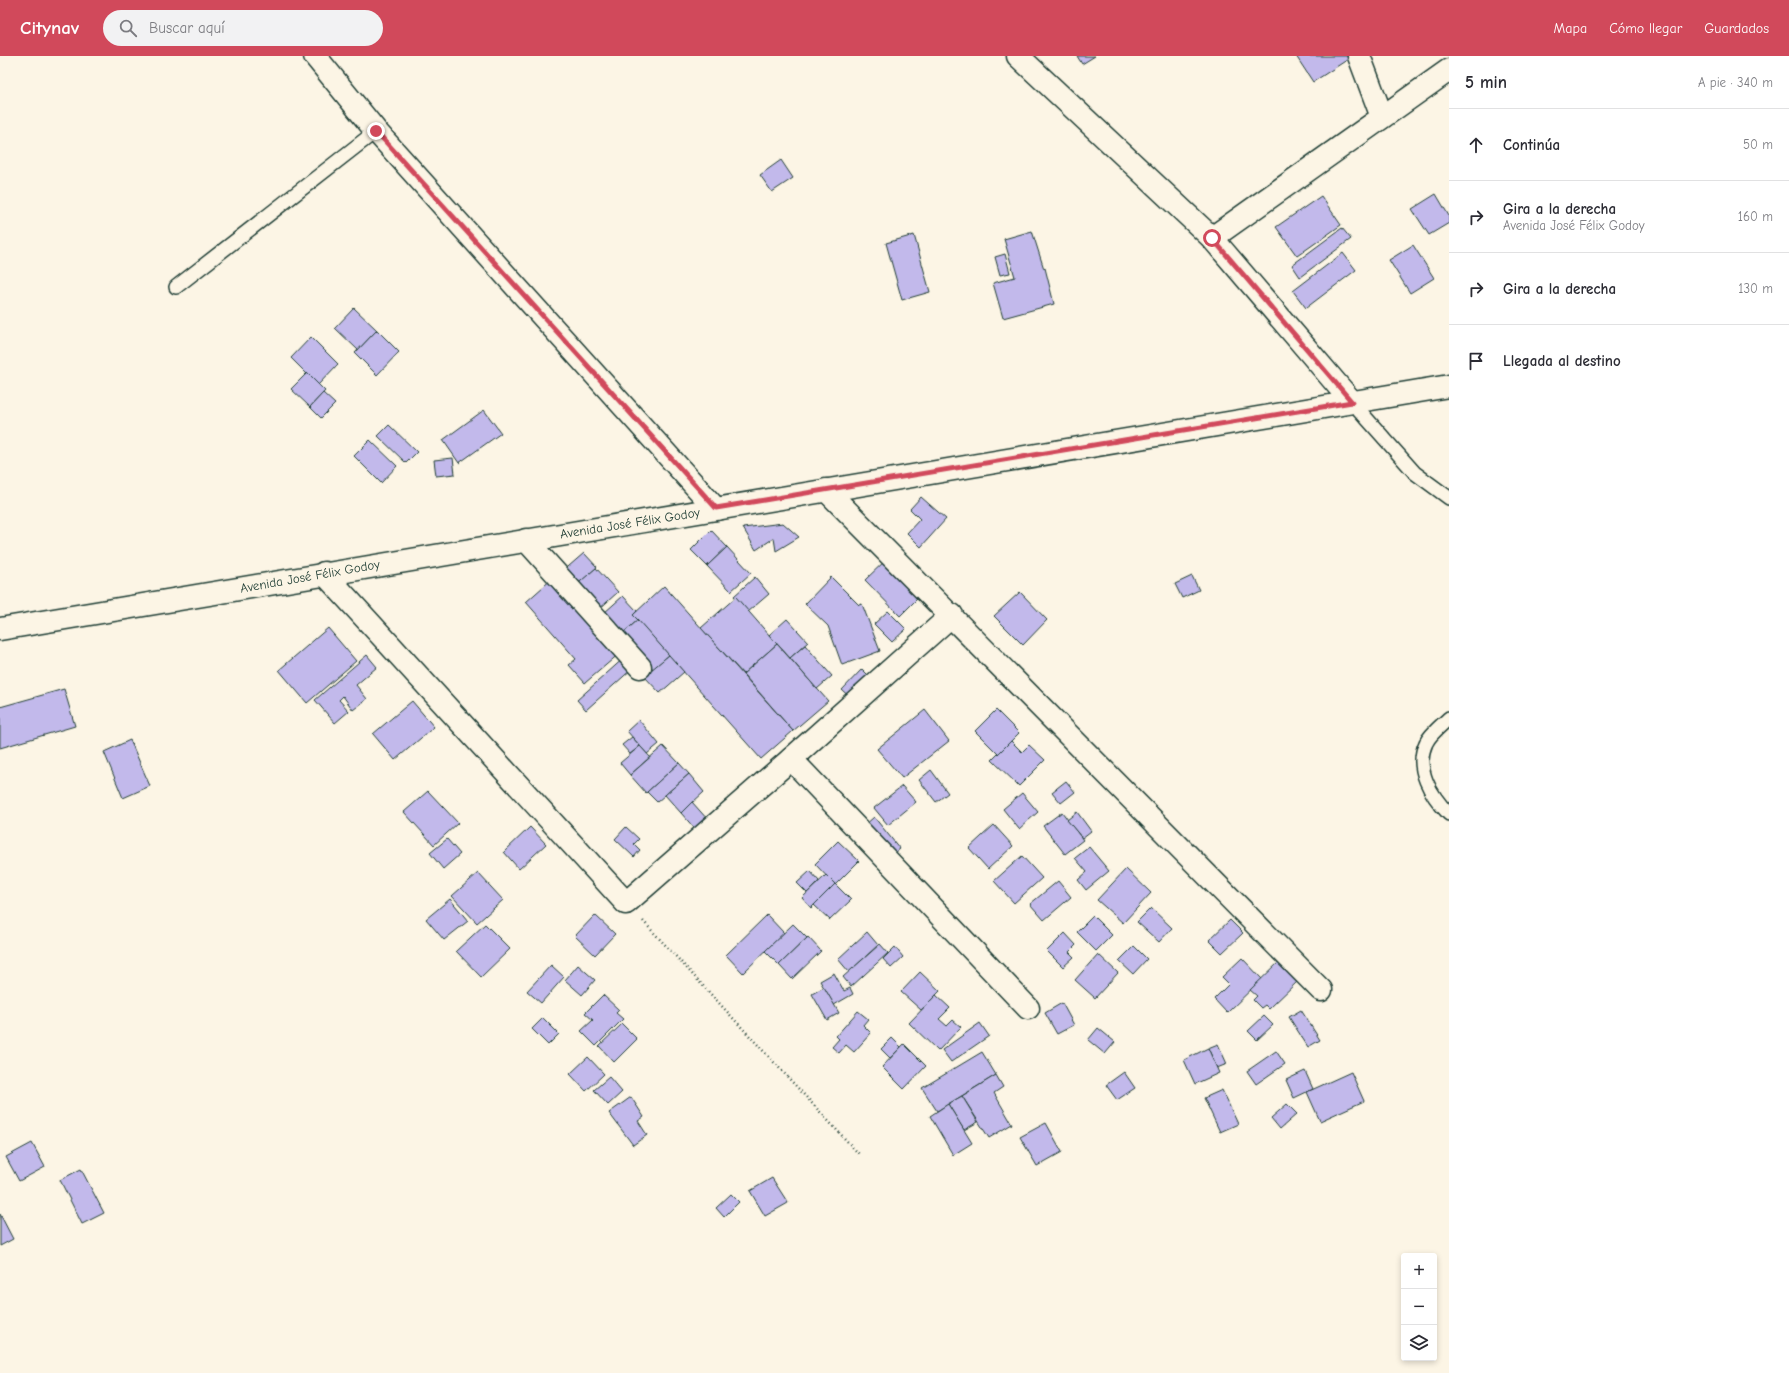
<!DOCTYPE html>
<html lang="es">
<head>
<meta charset="utf-8">
<style>
  body { margin:0; font-family:"Comic Neue",sans-serif; background:#f2f2f3; color:#2b2b33 }
  .controls { position:absolute; right:12px; bottom:12px; display:grid; overflow:hidden; border-radius:4px; box-shadow:0 2px 6px #0003 }
  .controls button { width:36px; height:36px; display:grid; place-items:center; padding:0; border:0; border-bottom:1px solid #e1e1e2; background:#fff; color:#2b2b33; font:20px sans-serif }
  .stop { position:absolute; width:12px; height:12px; margin:-9px; border:3px solid #d1495b; border-radius:50%; background:#fff }
  .stop.end { background:#d1495b; border-color:#fff; box-shadow:0 1px 4px #0008 }
  .list { margin:0; padding:0; list-style:none }
  h2 { display:flex; justify-content:space-between; align-items:center; height:52px; margin:0; padding:0 16px; font-size:17px }
  h2 small { font-size:13px; font-weight:400; color:#7c7c81 }
  .list li { display:grid; grid-template-columns:26px 1fr auto; gap:12px; align-items:center; box-sizing:border-box; height:72px; padding:0 16px; border-top:1px solid #e1e1e2 }
  .list b { display:block; font-size:15px; white-space:nowrap }
  .list p { margin:0; font-size:13px; white-space:nowrap; color:#7c7c81 }
  .list em { font-size:13px; font-style:normal; color:#7c7c81 }
  .icon { flex:none; width:22px; height:22px; fill:none; stroke:currentColor; stroke-width:2; stroke-linecap:round; stroke-linejoin:round }
  .map { position:relative; flex:none; width:1449px; height:1317px; overflow:hidden }
  header { display:flex; align-items:center; gap:24px; box-sizing:border-box; height:56px; padding:0 20px; background:#d1495b; color:#fff }
  header strong { font-size:19px }
  nav { display:flex; gap:22px; margin-inline-start:auto; font-size:14px }
  .search { width:280px; height:36px; background:#f2f2f3; display:flex; align-items:center; gap:10px; box-sizing:border-box; padding:0 14px; border-radius:22px; color:#7c7c81; font-size:15px }
  main { display:flex }
  aside { flex:1; background:#fff }
  .map>svg:first-child { display:block }
  .building { fill:#c2b9eb; stroke:#1f3d34 }
  .lines { fill:none; stroke-linecap:round; stroke-linejoin:round }
  .lane-casing { stroke:#1f3d34; stroke-width:16 }
  .street-casing { stroke:#1f3d34; stroke-width:25 }
  .primary-casing { stroke:#1f3d34; stroke-width:25 }
  .path { stroke:#1f3d34; stroke-width:2.5; stroke-dasharray:1 3; stroke-linecap:butt }
  .lane { stroke:#fcf5e5; stroke-width:13 }
  .street { stroke:#fcf5e5; stroke-width:22 }
  .primary { stroke:#fcf5e5; stroke-width:22 }
  .route { stroke:#d1495b; stroke-width:5 }
  .labels { text-anchor:middle; dominant-baseline:central; stroke-width:3; stroke-linejoin:round; paint-order:stroke }
  .street-label { font-size:13px; fill:#1f3d34; stroke:#fcf5e5 }
</style>
</head>
<body>
<header>
<strong>Citynav</strong>
<div class="search"><svg class="icon" aria-label="search" viewBox="0 0 24 24"><circle cx="10" cy="10" r="6"/><path d="M15 15l6 6"/></svg>Buscar aquí</div>
<nav><a>Mapa</a><a>Cómo llegar</a><a>Guardados</a></nav>
</header>
<main>
<div class="map">
<svg width="1449" height="1317" viewBox="0 0 1449 1317">
  <rect width="100%" height="100%" fill="#fcf5e5"/>
  <filter id="ink" filterUnits="userSpaceOnUse"><feTurbulence type="fractalNoise" baseFrequency=".025" numOctaves="2"/><feDisplacementMap in="SourceGraphic" scale="8" xChannelSelector="R" yChannelSelector="G"/><feConvolveMatrix kernelMatrix="1 2 1 2 8 2 1 2 1" color-interpolation-filters="sRGB"/></filter>
  <g filter="url(#ink)">
    <g class="building">
      <polygon points="1077,0 1095,0 1082,8"/>
      <polygon points="1296,0 1353,0 1313,26"/>
      <polygon points="781,104 793,122 772,136 760,119"/>
      <polygon points="1436,138 1449,160 1449,167 1429,179 1412,153"/>
      <polygon points="1321,140 1341,169 1297,200 1276,171"/>
      <polygon points="1342,172 1351,183 1300,221 1292,209"/>
      <polygon points="1032,175 1044,213 1045,212 1054,248 1003,262 993,227 1015,221 1004,183"/>
      <polygon points="914,179 930,236 902,244 886,187"/>
      <polygon points="1413,189 1434,222 1410,237 1389,204"/>
      <polygon points="1343,197 1356,214 1306,252 1293,235"/>
      <polygon points="1005,198 1010,217 1000,219 995,201"/>
      <polygon points="354,252 377,274 358,294 335,272"/>
      <polygon points="377,274 399,296 377,319 355,297"/>
      <polygon points="311,281 338,308 318,329 291,302"/>
      <polygon points="307,317 325,335 310,351 291,333"/>
      <polygon points="323,337 335,348 321,362 310,351"/>
      <polygon points="484,354 501,377 459,407 443,384"/>
      <polygon points="389,369 417,396 406,407 378,380"/>
      <polygon points="370,384 397,410 381,427 354,400"/>
      <polygon points="453,402 455,418 436,420 434,404"/>
      <polygon points="921,441 946,463 921,491 907,477 920,463 910,453"/>
      <polygon points="783,467 799,481 776,495 774,482 756,494 743,472"/>
      <polygon points="711,474 727,491 707,510 691,494"/>
      <polygon points="727,491 751,517 731,535 707,510"/>
      <polygon points="584,497 597,511 574,532 561,517"/>
      <polygon points="888,502 922,538 900,560 865,524"/>
      <polygon points="596,512 618,536 596,556 574,531"/>
      <polygon points="1192,520 1199,534 1182,542 1175,528"/>
      <polygon points="755,521 769,538 748,556 734,540"/>
      <polygon points="831,521 859,549 862,548 880,595 842,609 828,570 805,548"/>
      <polygon points="553,522 620,597 585,627 569,609 576,603 526,546"/>
      <polygon points="664,530 793,675 761,703 633,559"/>
      <polygon points="1020,536 1047,564 1023,589 994,560"/>
      <polygon points="623,540 637,555 633,559 638,564 622,578 604,557"/>
      <polygon points="736,541 777,588 743,618 701,572"/>
      <polygon points="888,555 906,573 892,586 874,568"/>
      <polygon points="787,563 808,586 790,602 769,579"/>
      <polygon points="638,564 669,599 653,613 622,578"/>
      <polygon points="328,572 356,605 307,647 279,614"/>
      <polygon points="777,588 828,645 793,675 743,618"/>
      <polygon points="805,589 832,620 817,633 790,602"/>
      <polygon points="367,599 377,611 356,629 367,643 353,654 343,640 339,644 349,655 335,667 315,644"/>
      <polygon points="669,599 684,616 660,637 644,620"/>
      <polygon points="625,601 633,612 586,654 577,644"/>
      <polygon points="862,613 871,622 852,643 842,634"/>
      <polygon points="64,633 75,670 0,692 0,651"/>
      <polygon points="412,645 434,671 395,704 373,678"/>
      <polygon points="925,654 949,685 902,722 877,693"/>
      <polygon points="996,654 1019,677 998,698 975,675"/>
      <polygon points="639,664 659,688 647,698 627,675"/>
      <polygon points="632,681 640,690 630,698 622,689"/>
      <polygon points="130,684 150,730 123,742 104,696"/>
      <polygon points="1011,685 1022,696 1029,689 1045,704 1019,730 992,704"/>
      <polygon points="640,690 650,701 630,719 620,707"/>
      <polygon points="663,690 679,707 646,737 630,719"/>
      <polygon points="679,707 689,718 657,746 647,736"/>
      <polygon points="931,714 948,737 936,746 919,724"/>
      <polygon points="689,718 704,736 681,757 665,739"/>
      <polygon points="1066,725 1075,736 1061,747 1052,736"/>
      <polygon points="902,730 916,746 888,769 874,752"/>
      <polygon points="428,735 458,767 434,789 404,756"/>
      <polygon points="1022,737 1038,756 1019,773 1003,753"/>
      <polygon points="692,746 708,764 696,774 681,757"/>
      <polygon points="1062,756 1083,784 1065,798 1043,770"/>
      <polygon points="1077,756 1091,775 1082,782 1067,764"/>
      <polygon points="874,761 900,793 891,800 865,769"/>
      <polygon points="994,769 1013,790 988,813 969,792"/>
      <polygon points="530,771 546,788 519,813 504,796"/>
      <polygon points="626,771 639,783 634,788 640,794 634,801 615,783"/>
      <polygon points="447,783 460,798 443,813 430,797"/>
      <polygon points="838,785 859,805 835,829 815,808"/>
      <polygon points="1089,791 1109,815 1086,834 1078,824 1087,816 1075,802"/>
      <polygon points="1022,800 1042,822 1014,847 994,825"/>
      <polygon points="1126,813 1151,837 1123,867 1097,844"/>
      <polygon points="810,815 819,825 807,837 797,827"/>
      <polygon points="478,817 503,844 477,867 452,840"/>
      <polygon points="826,819 835,828 811,852 802,842"/>
      <polygon points="1058,825 1071,841 1044,864 1030,848"/>
      <polygon points="835,828 851,844 830,864 814,849"/>
      <polygon points="450,843 468,865 444,884 426,863"/>
      <polygon points="1151,852 1172,872 1159,886 1137,866"/>
      <polygon points="595,859 615,878 595,899 575,880"/>
      <polygon points="767,859 784,877 743,917 726,899"/>
      <polygon points="1093,860 1112,879 1096,895 1077,876"/>
      <polygon points="1230,864 1243,877 1222,897 1209,884"/>
      <polygon points="485,868 510,893 481,921 456,895"/>
      <polygon points="793,868 807,882 779,909 765,895"/>
      <polygon points="867,876 878,889 849,916 838,903"/>
      <polygon points="1065,877 1076,889 1069,896 1074,901 1063,911 1047,895"/>
      <polygon points="808,881 821,895 792,923 779,909"/>
      <polygon points="880,888 888,897 851,931 843,921"/>
      <polygon points="1134,890 1147,903 1133,918 1119,905"/>
      <polygon points="895,891 903,901 891,912 883,903"/>
      <polygon points="1098,898 1118,917 1095,942 1075,924"/>
      <polygon points="1242,902 1262,923 1227,957 1214,943 1229,928 1222,921"/>
      <polygon points="1280,905 1299,924 1269,953 1265,949 1261,952 1253,944 1257,940 1250,934"/>
      <polygon points="551,909 564,921 541,947 527,935"/>
      <polygon points="578,909 595,924 582,939 565,924"/>
      <polygon points="920,916 940,935 921,954 901,936"/>
      <polygon points="834,917 844,935 850,932 853,938 834,949 820,925"/>
      <polygon points="824,931 839,957 827,964 812,938"/>
      <polygon points="603,939 619,954 616,957 623,963 596,990 581,975 593,964 585,957"/>
      <polygon points="936,939 950,952 939,963 947,970 953,964 961,971 938,995 909,967"/>
      <polygon points="1062,947 1074,969 1057,978 1045,957"/>
      <polygon points="1301,954 1320,984 1308,991 1289,961"/>
      <polygon points="858,955 868,963 863,969 871,977 854,996 846,989 839,997 832,991 839,983 836,980"/>
      <polygon points="1264,960 1273,969 1257,984 1248,975"/>
      <polygon points="543,962 559,978 548,989 532,973"/>
      <polygon points="980,967 989,980 951,1006 942,994"/>
      <polygon points="622,968 637,983 614,1006 599,990"/>
      <polygon points="1098,972 1115,986 1105,998 1088,984"/>
      <polygon points="892,982 901,991 890,1002 881,993"/>
      <polygon points="904,988 926,1010 904,1033 882,1011"/>
      <polygon points="1218,988 1227,1008 1217,1012 1208,992"/>
      <polygon points="1208,992 1219,1017 1195,1028 1184,1004"/>
      <polygon points="1276,995 1285,1008 1256,1028 1247,1015"/>
      <polygon points="982,996 996,1019 937,1055 922,1032"/>
      <polygon points="588,1001 604,1018 586,1035 570,1018"/>
      <polygon points="1305,1015 1313,1033 1294,1042 1286,1024"/>
      <polygon points="1124,1016 1135,1032 1117,1044 1106,1029"/>
      <polygon points="1351,1016 1364,1045 1320,1065 1307,1036"/>
      <polygon points="996,1019 1003,1031 994,1037 1012,1068 989,1082 962,1040"/>
      <polygon points="609,1021 622,1036 608,1049 594,1034"/>
      <polygon points="1222,1034 1238,1068 1220,1076 1204,1042"/>
      <polygon points="962,1040 978,1066 964,1074 948,1048"/>
      <polygon points="631,1041 644,1061 638,1065 647,1079 633,1089 609,1057"/>
      <polygon points="948,1048 972,1087 953,1099 930,1060"/>
      <polygon points="1287,1048 1297,1058 1280,1073 1271,1062"/>
      <polygon points="1046,1067 1062,1096 1037,1110 1020,1081"/>
      <polygon points="32,1087 45,1111 19,1125 6,1101"/>
      <polygon points="81,1113 104,1157 82,1168 60,1124"/>
      <polygon points="772,1122 788,1147 765,1160 750,1135"/>
      <polygon points="731,1138 739,1146 724,1161 716,1152"/>
      <polygon points="0,1158 13,1183 0,1190"/>
    </g>
    <g class="lines">
      <defs>
        <g id="lane">
          <polyline points="176,231 376,75"/>
          <polyline points="1352,346 1415,417 1449,442"/>
          <path d="M1449 662C1442 669 1430 678 1426 687 1414 712 1431 740 1449 758"/>
        </g>
        <g id="street">
          <polyline points="315,0 376,75 716,453"/>
          <polyline points="1018,0 1212,182 1352,346"/>
          <polyline points="1359,0 1382,61"/>
          <polyline points="1212,182 1449,14"/>
          <polyline points="826,434 1321,934"/>
          <polyline points="526,484 640,611"/>
          <polyline points="324,517 626,847 791,703 952,559"/>
          <polyline points="791,703 1028,952"/>
        </g>
        <polyline id="primary" points="0,573 1449,330"/>
      </defs>
      <use href="#lane" class="lane-casing"/>
      <use href="#street" class="street-casing"/>
      <use href="#primary" class="primary-casing"/>
      <polyline class="path" points="643,865 859,1098"/>
      <use href="#lane" class="lane"/>
      <use href="#street" class="street"/>
      <use href="#primary" class="primary"/>
    </g>
  </g>
  <g class="lines" filter="url(#ink)">
    <polyline class="route" points="376,75 716,452 1352,346 1212,182"/>
  </g>
  <g class="labels">
    <g class="street-label">
      <text transform="translate(630 467) rotate(-9)">Avenida José Félix Godoy</text>
      <text transform="translate(310 520) rotate(-10)">Avenida José Félix Godoy</text>
    </g>
  </g>
</svg>
<div class="controls">
<button>+</button>
<button>−</button>
<button><svg class="icon" aria-label="layers" viewBox="0 0 24 24"><path d="M12 4l9 5-9 5-9-5zM3 14l9 5 9-5"/></svg></button>
</div>
<div class="stop" style="left:1212px;top:182px"></div>
<div class="stop end" style="left:376px;top:75px"></div>
</div>
<aside>
<h2>5 min<small>A pie · 340 m</small></h2>
<ul class="list">
<li><svg class="icon" aria-label="ahead" viewBox="0 0 24 24"><path d="M12 20V5M6 11l6-6 6 6"/></svg><div><b>Continúa</b></div><em>50 m</em></li>
<li><svg class="icon" aria-label="right" viewBox="0 0 24 24"><path d="M7 20v-9h11M14 6l5 5-5 5"/></svg><div><b>Gira a la derecha</b><p>Avenida José Félix Godoy</p></div><em>160 m</em></li>
<li><svg class="icon" aria-label="right" viewBox="0 0 24 24"><path d="M7 20v-9h11M14 6l5 5-5 5"/></svg><div><b>Gira a la derecha</b></div><em>130 m</em></li>
<li><svg class="icon" aria-label="arrive" viewBox="0 0 24 24"><path d="M6 21V4h12l-3 4 3 4H6"/></svg><div><b>Llegada al destino</b></div></li>
</ul>
</aside>
</main>
</body>
</html>
